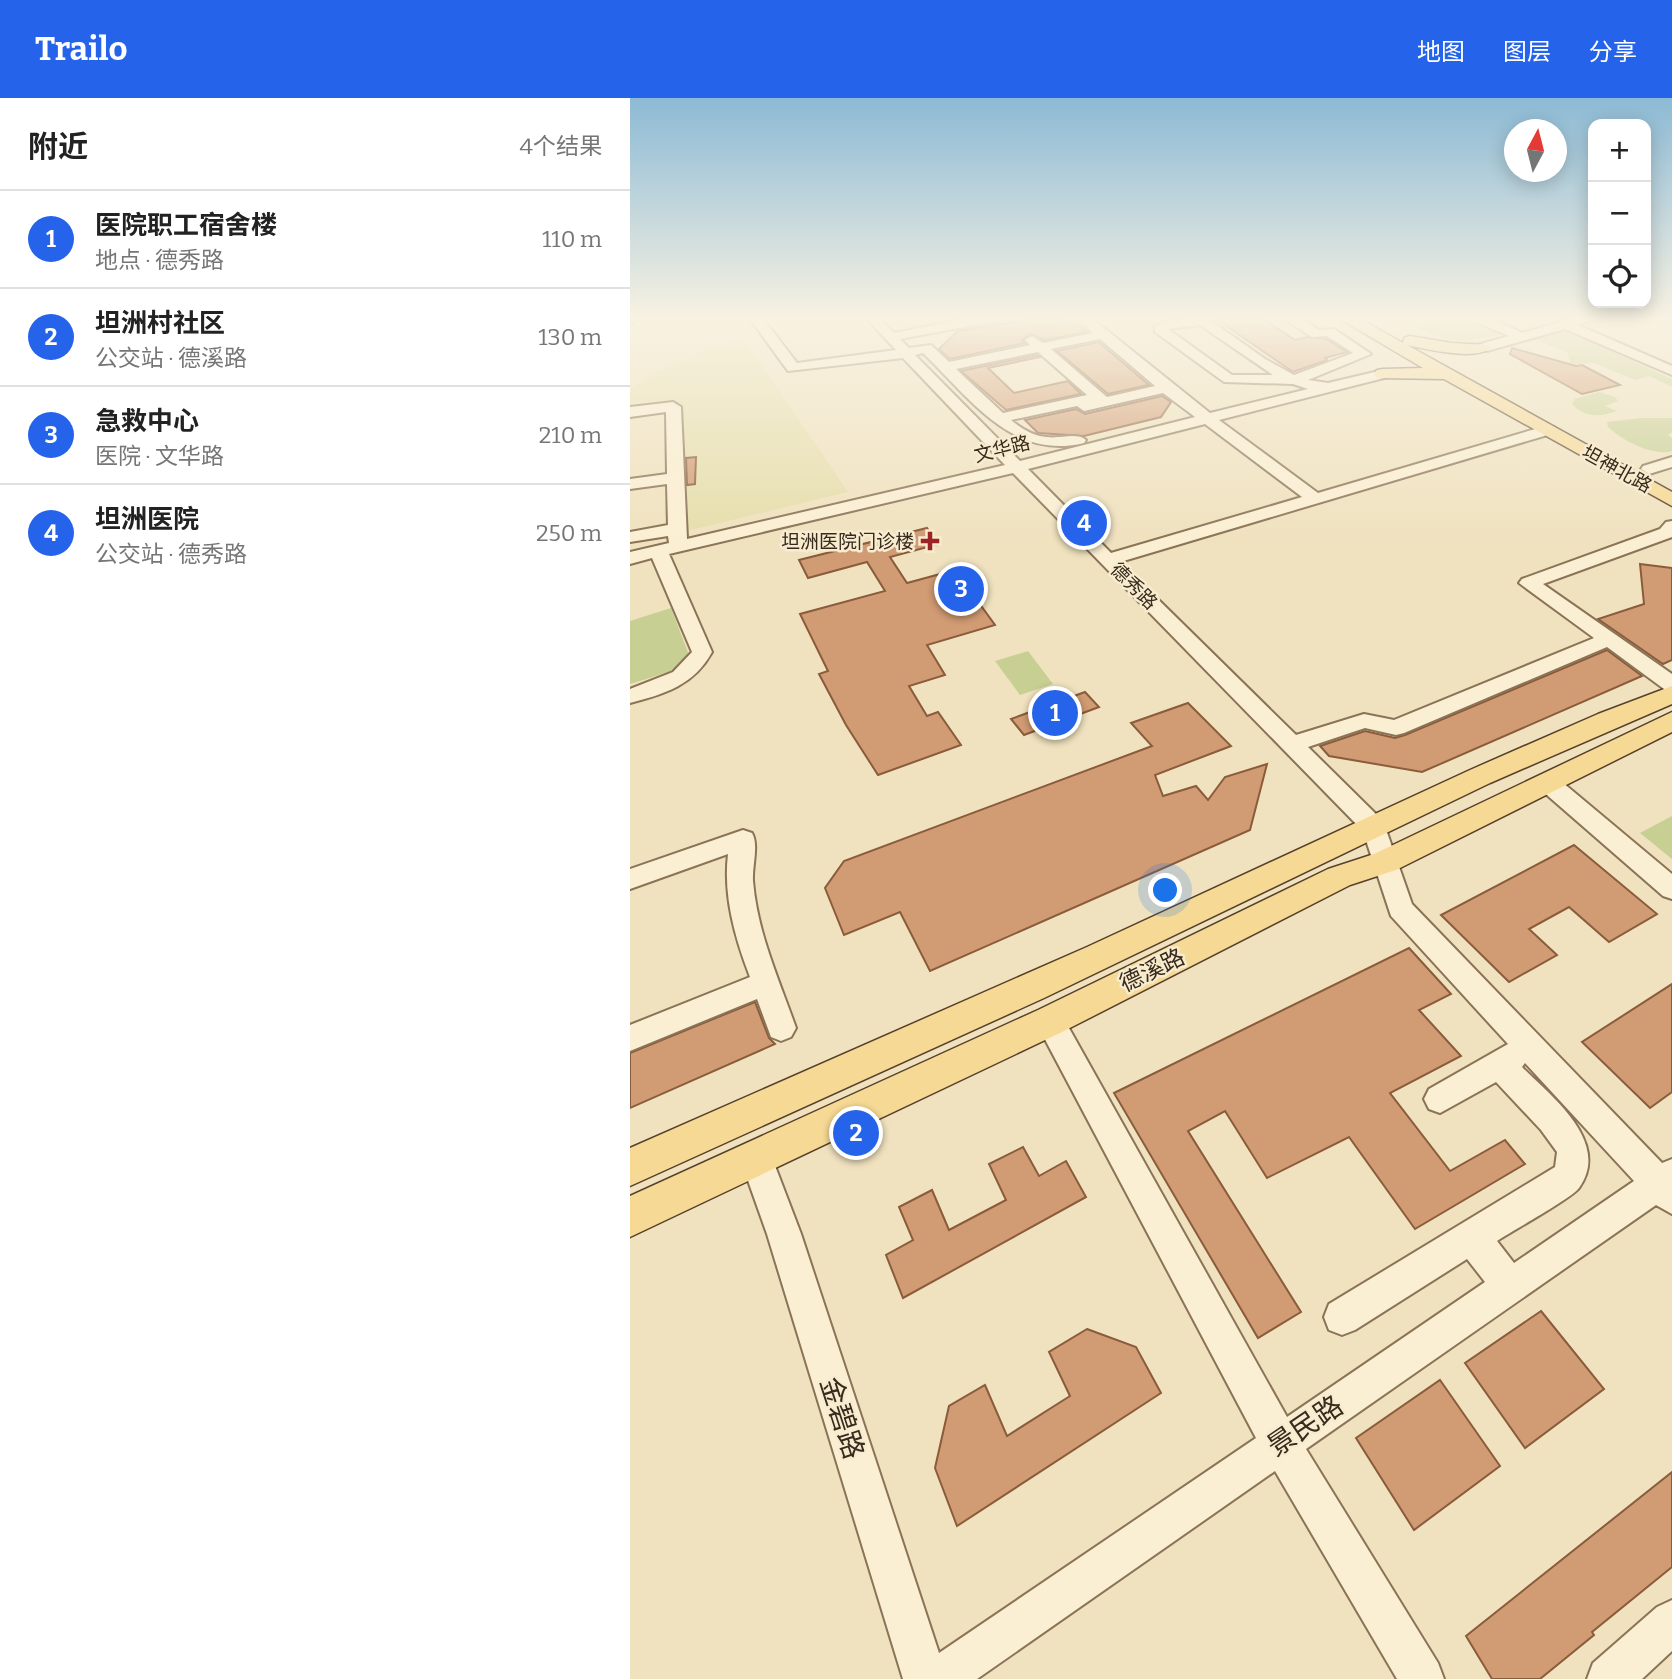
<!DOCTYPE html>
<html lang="zh">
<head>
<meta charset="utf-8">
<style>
  body { margin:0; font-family:Bitter,"Noto Sans SC",serif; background:#f2f2f2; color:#222 }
  .controls { position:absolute; right:21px; top:21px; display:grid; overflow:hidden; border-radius:14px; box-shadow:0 4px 18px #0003 }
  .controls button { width:63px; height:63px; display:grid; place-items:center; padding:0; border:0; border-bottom:2px solid #e0e0e0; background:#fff; color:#222; font:35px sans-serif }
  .compass { position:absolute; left:874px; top:21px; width:63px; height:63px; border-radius:50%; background:#fff; box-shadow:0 4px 18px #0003; rotate:7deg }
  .you { position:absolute; left:536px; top:793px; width:24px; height:24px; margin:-18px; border:5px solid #fff; border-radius:50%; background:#1a73e8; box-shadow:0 0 0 10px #1a73e833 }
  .badge { display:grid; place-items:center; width:46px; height:46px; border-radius:50%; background:#2563eb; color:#fff; font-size:23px; font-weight:700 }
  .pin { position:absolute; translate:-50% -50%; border:4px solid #fff; box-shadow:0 2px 7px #0006 }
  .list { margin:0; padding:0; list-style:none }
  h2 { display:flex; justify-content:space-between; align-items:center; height:91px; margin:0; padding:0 28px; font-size:30px }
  h2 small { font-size:23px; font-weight:400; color:#767676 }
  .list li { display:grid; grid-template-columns:46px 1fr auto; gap:21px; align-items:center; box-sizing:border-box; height:98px; padding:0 28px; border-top:2px solid #e0e0e0 }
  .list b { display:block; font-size:26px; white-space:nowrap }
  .list p { margin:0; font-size:23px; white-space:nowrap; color:#767676 }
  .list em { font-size:23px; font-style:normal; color:#767676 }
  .icon { flex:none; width:38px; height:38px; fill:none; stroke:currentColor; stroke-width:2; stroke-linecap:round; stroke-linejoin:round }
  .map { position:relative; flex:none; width:1042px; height:1581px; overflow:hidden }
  header { display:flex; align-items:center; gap:42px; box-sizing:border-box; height:98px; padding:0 35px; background:#2563eb; color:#fff }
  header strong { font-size:33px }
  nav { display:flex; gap:38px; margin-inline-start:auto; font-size:24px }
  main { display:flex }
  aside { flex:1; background:#fff }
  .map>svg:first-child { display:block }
  .farmland { fill:#e6deac }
  .green { fill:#c7cf93 }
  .building { fill:#d19b73; stroke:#8a5c3b; stroke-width:2 }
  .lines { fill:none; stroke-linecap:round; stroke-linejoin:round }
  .minor-casing { stroke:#8a7356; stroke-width:4 }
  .major-casing { stroke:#57402b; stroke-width:3 }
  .minor { fill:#fbefd3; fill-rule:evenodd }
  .major { fill:#f6d994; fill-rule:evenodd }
  .poi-dot { fill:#9c2423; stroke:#f7eccf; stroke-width:2.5 }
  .labels { text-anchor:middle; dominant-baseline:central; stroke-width:5; stroke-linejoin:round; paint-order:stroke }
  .far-street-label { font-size:19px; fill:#382a1c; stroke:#f7eccf }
  .far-poi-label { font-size:19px; fill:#382a1c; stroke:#f7eccf; text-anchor:end }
  .street-label { font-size:23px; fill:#382a1c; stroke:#f7eccf }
  .near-street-label { font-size:28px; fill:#382a1c; stroke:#f7eccf }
</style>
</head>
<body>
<header>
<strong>Trailo</strong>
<nav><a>地图</a><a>图层</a><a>分享</a></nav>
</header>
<main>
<aside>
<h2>附近<small>4个结果</small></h2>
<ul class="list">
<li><span class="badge">1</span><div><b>医院职工宿舍楼</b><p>地点 · 德秀路</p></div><em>110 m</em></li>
<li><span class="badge">2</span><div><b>坦洲村社区</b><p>公交站 · 德溪路</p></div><em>130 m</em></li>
<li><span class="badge">3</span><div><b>急救中心</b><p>医院 · 文华路</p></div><em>210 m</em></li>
<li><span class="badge">4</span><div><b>坦洲医院</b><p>公交站 · 德秀路</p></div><em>250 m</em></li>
</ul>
</aside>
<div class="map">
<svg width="1042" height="1581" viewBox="0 0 1042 1581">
  <rect width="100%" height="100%" fill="#f0e2bf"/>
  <polygon class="farmland" points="114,241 218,394 48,435 42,302 0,305 0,292 27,274 86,247"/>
  <g class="green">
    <polygon points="252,218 348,218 291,230 259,226"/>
    <path d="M766 218 835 219 872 236C820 249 813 243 766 218Z"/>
    <polygon points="934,232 1042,281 1042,289 1019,278 1005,282 964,265 940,266 938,255 901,240"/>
    <path d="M969 294 985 299 988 303 975 308 987 313C971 319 954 320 942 306L945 301Z"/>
    <path d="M1011 320H1042V334L1038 337 1042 340V353C1023 359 992 342 978 329L977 324Z"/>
    <polygon points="41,510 59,557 42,573 0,586 0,523"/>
    <polygon points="398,553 423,586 390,597 365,563"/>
    <polygon points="1042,718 1042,761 1010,735"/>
  </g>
  <g class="building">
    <polygon points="582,218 629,218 665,242 677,239 696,241 717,254 695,260 697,262 663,274"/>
    <polygon points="416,219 443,223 457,234 414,242 401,236 392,242 395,245 320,261 309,251 328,233"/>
    <polygon points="469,244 471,246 519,287 478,296 427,253"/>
    <polygon points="882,250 946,268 952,267 990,287 952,296 880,256"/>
    <polygon points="407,257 410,259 358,270 384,295 438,283 451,296 376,312 331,273"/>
    <polygon points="532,298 541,304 531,319 454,338 408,335 395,322 446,311 455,316"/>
    <polygon points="66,359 65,386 57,387 56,360"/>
    <polygon points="297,430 309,446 260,459 277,485 325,472 365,527 297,547 315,577 279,588 297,618 308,614 331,647 248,677 216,627 189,576 198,573 170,516 255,493 237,464 178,480 169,462"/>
    <polygon points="1010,466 1042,470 1042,562 1033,566 968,521 1014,506"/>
    <polygon points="977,552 1012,578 792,674 699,658 690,648 735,633 765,640 775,637"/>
    <polygon points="455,594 469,609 394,637 381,621"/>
    <polygon points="558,605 601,648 525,677 533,698 566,688 578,702 595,679 637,666 620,732 300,873 270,814 214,837 195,790 214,763 522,648 501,625"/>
    <polygon points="944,747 1027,816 979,844 939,809 899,831 927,857 879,884 811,817"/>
    <polygon points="779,850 821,896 789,912 831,958 760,995 820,1073 875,1042 895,1066 785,1131 719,1039 637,1080 595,1013 558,1033 671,1214 628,1240 484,995"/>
    <polygon points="1042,886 1042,994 1020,1010 952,944"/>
    <polygon points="125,904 139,940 145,946 0,1010 0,955"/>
    <polygon points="393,1049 409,1078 436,1063 456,1099 273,1200 256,1157 283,1142 269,1109 302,1092 319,1132 376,1102 359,1066"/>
    <polygon points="911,1213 974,1291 895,1350 835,1265"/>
    <polygon points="457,1231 506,1249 531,1295 327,1428 305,1370 319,1308 355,1287 377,1338 440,1298 419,1254"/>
    <polygon points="810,1282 870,1368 784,1432 726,1340"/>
    <polygon points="1042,1374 1042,1469 962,1534 964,1537 910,1581 862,1581 836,1538"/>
  </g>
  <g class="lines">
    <defs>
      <g id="minor">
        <polygon points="0,218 12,218 0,227"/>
        <path d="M118 218H131L167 265 266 252 234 218H247L264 235 350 218H377L371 222 270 241 279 250 301 247 319 264 400 247 395 242 402 238 413 245 463 235 445 218H459L580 315 678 291 663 286 594 284 525 234V228L535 223 577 220 635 261 664 277 723 255 697 238 682 239 650 218H666L689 232 704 231 741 256 678 282 698 285 753 272 760 276 758 279 589 322 688 395 912 329H924L926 332 924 335 490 464 666 637 734 616 764 622 964 540 889 485 892 481 1030 431 1036 424 1042 423V439L913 486 1042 576V593L1034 591 977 549 774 635 766 637 735 630 678 649 753 723 782 806 1032 1065 1042 1061V1116L1026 1107 676 1351 808 1565 814 1581H767L645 1373 347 1581H273L137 1136 110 1060 115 1049 126 1045 137 1049 142 1060 171 1136 309 1555 626 1340 410 932 405 923 410 914 420 910 430 914 657 1319 855 1184 837 1161 725 1232 712 1237 699 1232 694 1219 699 1206 925 1069 927 1054 911 1032 866 984 810 1015 799 1011 794 1001 799 991 878 946 761 818 733 733 383 375 39 456 82 554C64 587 35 596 0 605V591L43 574 62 554 22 460 0 466V454L39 445 38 438 0 444V434L38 427 37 386 0 391V381L37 376 36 314 0 319V309L43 304 51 309 57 441 375 367 273 260 158 273ZM570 227 643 277H602L538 231ZM470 241 525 288 477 299 421 251ZM408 254 457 297 373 315 326 271ZM293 255C339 299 382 363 454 345L456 342C447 334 430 341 417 339 404 338 392 331 381 322L447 308 454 313 533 295 565 319 390 363 285 257ZM575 326 672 399 481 455 398 371ZM895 965 1004 1083 884 1165 867 1143C882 1133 942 1100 949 1090 982 1044 920 997 892 969Z"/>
        <polygon points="832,218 862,220 892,235 951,218 972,218 948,227 1042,268 1042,277 935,231 857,253 847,253 847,247 879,238"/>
        <polygon points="1042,359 1042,369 1019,376 1011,371 1013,368"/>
        <polygon points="918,677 926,679 1042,776 1042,801 1033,798 910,691 906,685 910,679"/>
        <path d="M113 732 122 735C129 747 122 768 123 783 127 834 149 882 166 930L161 939 151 943 141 939 127 901 0 953V927L120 879C105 840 93 798 98 756L0 791V771Z"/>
        <polygon points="1042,1502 1042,1553 1012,1581 957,1581 963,1565 1027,1509"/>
      </g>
      <g id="major">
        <path d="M705 218H725L773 245 774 240 780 238 822 245 858 247 860 250C847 263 795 251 777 247L1042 394V408L814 281 747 280 744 276 747 272 753 271 793 270Z"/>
        <polygon points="1042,588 1042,606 860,685 414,900 0,1088 0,1050 457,849 840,672 968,616"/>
        <polygon points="1042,614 1042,634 766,772 720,787 432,934 0,1139 0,1098 408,912 698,771 744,756"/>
      </g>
    </defs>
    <use href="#minor" class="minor-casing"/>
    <use href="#major" class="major-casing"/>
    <use href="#minor" class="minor"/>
    <use href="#major" class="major"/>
  </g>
  <linearGradient id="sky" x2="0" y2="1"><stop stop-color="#8cbad5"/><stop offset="0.5" stop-color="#f8f2e2"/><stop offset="1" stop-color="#f8f2e2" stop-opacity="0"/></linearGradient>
  <rect width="1042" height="440" fill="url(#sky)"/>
  <path class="poi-dot" d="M296.5 432.5h7v7h7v7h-7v7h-7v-7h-7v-7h7z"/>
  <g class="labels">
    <g class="far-street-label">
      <text transform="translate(372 351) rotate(-14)">文华路</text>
      <text transform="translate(987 371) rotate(29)">坦神北路</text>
      <text transform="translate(504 488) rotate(45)">德秀路</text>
    </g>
    <g class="far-poi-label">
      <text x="284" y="443">坦洲医院门诊楼</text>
    </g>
    <g class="street-label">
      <text transform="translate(522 872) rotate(-26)">德溪路</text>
    </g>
    <g class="near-street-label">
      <text transform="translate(212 1320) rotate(72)">金碧路</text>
      <text transform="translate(675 1328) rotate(-34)">景民路</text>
    </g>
  </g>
</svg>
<div class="controls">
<button>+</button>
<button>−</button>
<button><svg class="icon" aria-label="locate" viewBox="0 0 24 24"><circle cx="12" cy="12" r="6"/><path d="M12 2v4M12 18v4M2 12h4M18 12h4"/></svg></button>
</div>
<svg class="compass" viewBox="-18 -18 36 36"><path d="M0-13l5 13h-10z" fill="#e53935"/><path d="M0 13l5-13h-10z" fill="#767676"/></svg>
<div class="you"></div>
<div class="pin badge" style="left:425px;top:615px">1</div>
<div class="pin badge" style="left:226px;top:1035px">2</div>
<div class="pin badge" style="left:331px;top:491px">3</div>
<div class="pin badge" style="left:454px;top:425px">4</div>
</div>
</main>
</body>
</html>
